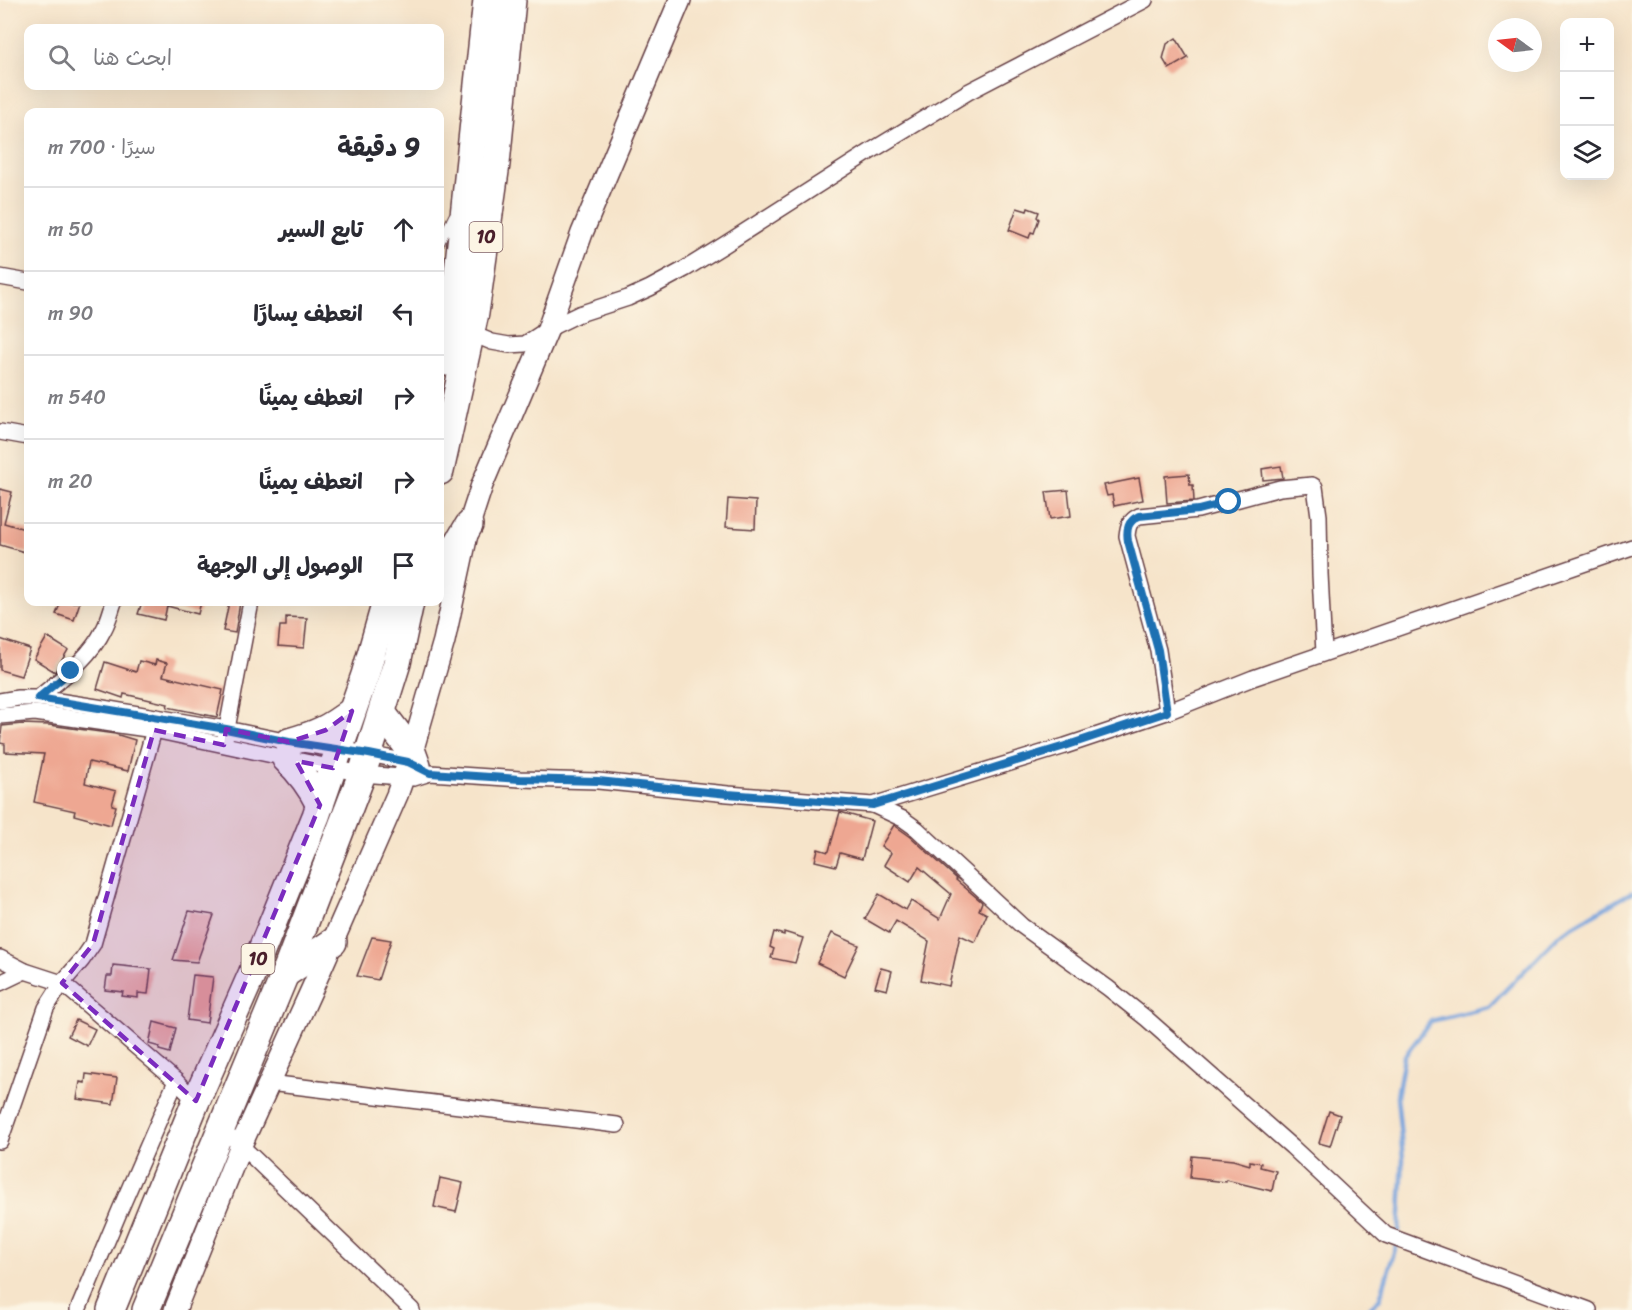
<!DOCTYPE html>
<html lang="ar">
<head>
<meta charset="utf-8">
<style>
  body { margin:0; font-family:Sriracha,"Playpen Sans Arabic",sans-serif; background:#f2f2f3; color:#2b2b33; direction:rtl }
  .controls { position:absolute; right:18px; top:18px; display:grid; overflow:hidden; border-radius:12px; box-shadow:0 6px 24px #0002 }
  .controls button { width:54px; height:54px; display:grid; place-items:center; padding:0; border:0; border-bottom:2px solid #e1e1e2; background:#fff; color:#2b2b33; font:30px sans-serif }
  .compass { position:absolute; left:1488px; top:18px; width:54px; height:54px; border-radius:50%; background:#fff; box-shadow:0 6px 24px #0002; rotate:285deg }
  .stop { position:absolute; width:18px; height:18px; margin:-14px; border:4px solid #1f6fb2; border-radius:50%; background:#fff }
  .stop.end { background:#1f6fb2; border-color:#fff; box-shadow:0 2px 6px #0008 }
  .list { margin:0; padding:0; list-style:none }
  h2 { display:flex; justify-content:space-between; align-items:center; height:78px; margin:0; padding:0 24px; font-size:26px }
  h2 small { font-size:20px; font-weight:400; color:#7c7c81 }
  .list li { display:grid; grid-template-columns:39px 1fr auto; gap:18px; align-items:center; box-sizing:border-box; height:84px; padding:0 24px; border-top:2px solid #e1e1e2 }
  .list b { display:block; font-size:22px; white-space:nowrap }
  .list em { font-size:20px; font-style:normal; color:#7c7c81 }
  .icon { flex:none; width:33px; height:33px; fill:none; stroke:currentColor; stroke-width:2; stroke-linecap:round; stroke-linejoin:round }
  .map { position:relative; flex:none; width:1632px; height:1310px; overflow:hidden; direction:ltr }
  .search { position:absolute; background:#fff; box-shadow:0 6px 24px #0002; left:24px; top:24px; width:420px; height:66px; display:flex; align-items:center; gap:15px; box-sizing:border-box; padding:0 21px; border-radius:12px; color:#7c7c81; font-size:22px }
  .panel { position:absolute; background:#fff; box-shadow:0 6px 24px #0002; left:24px; top:108px; width:420px; height:498px; border-radius:12px; direction:rtl }
  .map>svg:first-child { display:block }
  .lines { fill:none; stroke-linecap:round; stroke-linejoin:round }
  .stream { stroke:#74a1dc; stroke-width:4.5 }
  .building { fill:#eea792 }
  .lane-casing { stroke:#643d43; stroke-width:10 }
  .street-casing { stroke:#643d43; stroke-width:18 }
  .secondary-casing { stroke:#643d43; stroke-width:24 }
  .highway-casing { stroke:#643d43; stroke-width:30 }
  .lane { stroke:#fff; stroke-width:8 }
  .street { stroke:#fff; stroke-width:15 }
  .secondary { stroke:#fff; stroke-width:21 }
  .highway { stroke:#fff; stroke-width:27 }
  .route { stroke:#1f6fb2; stroke-width:8 }
  .marked { fill:#7b2cbf; fill-opacity:0.2; stroke:#7b2cbf; stroke-width:4.5; stroke-dasharray:12 8; stroke-linejoin:round }
  .labels { text-anchor:middle; dominant-baseline:central; stroke-width:4.5; stroke-linejoin:round; paint-order:stroke }
  .shield { fill:#fcf5e5; stroke:#7f5f63; stroke-width:1.5 }
  .shield-label { font-size:18px; font-weight:bold; fill:#4a1f2b }
</style>
</head>
<body>
<div class="map">
<svg width="1632" height="1310" viewBox="0 0 1632 1310">
  <rect width="100%" height="100%" fill="#fcf5e5"/>
  <filter id="ink" filterUnits="userSpaceOnUse"><feTurbulence type="fractalNoise" baseFrequency=".0167" numOctaves="2"/><feDisplacementMap in="SourceGraphic" scale="12" xChannelSelector="R" yChannelSelector="G"/><feConvolveMatrix kernelMatrix="1 2 1 2 8 2 1 2 1" color-interpolation-filters="sRGB"/></filter>
  <filter id="wash" filterUnits="userSpaceOnUse"><feTurbulence type="fractalNoise" baseFrequency=".008" numOctaves="4" result="noise"/><feDisplacementMap in="SourceGraphic" scale="24" xChannelSelector="R" yChannelSelector="G"/><feGaussianBlur stdDeviation="1.35" result="paint"/><feColorMatrix in="noise" values="0 0 0 0 0 0 0 0 0 0 0 0 0 0 0 0 0 1.4 0 .05"/><feComposite in="paint" operator="in"/></filter>
  <g filter="url(#wash)">
    <rect width="100%" height="100%" fill="#f6e4ca"/>
    <g class="lines">
      <g class="stream">
        <polyline points="1399,1231 1403,1159 1397,1096 1404,1057 1431,1021 1489,1007 1560,934 1632,892"/>
        <polyline points="1368,1310 1380,1298 1396,1246"/>
      </g>
    </g>
    <g id="blocks">
      <g class="building">
        <polygon points="1176,38 1188,58 1169,69 1163,59 1167,44"/>
        <polygon points="1017,208 1027,211 1028,208 1039,212 1037,217 1039,219 1034,233 1031,232 1029,238 1009,230"/>
        <polygon points="1281,466 1283,478 1263,480 1262,469"/>
        <polygon points="1189,474 1190,485 1193,485 1194,501 1167,503 1165,476"/>
        <polygon points="1139,478 1143,500 1114,506 1112,495 1107,496 1104,485"/>
        <polygon points="0,489 12,492 4,523 28,530 28,553 0,545"/>
        <polygon points="1068,490 1071,516 1050,519 1046,492"/>
        <polygon points="728,499 756,501 755,529 726,527"/>
        <polygon points="61,602 80,602 74,620 56,614"/>
        <polygon points="142,602 201,602 198,614 167,606 164,620 138,614"/>
        <polygon points="229,602 240,602 235,633 223,631"/>
        <polygon points="286,617 307,618 304,648 278,646 280,626 286,626"/>
        <polygon points="47,637 68,650 55,672 34,659"/>
        <polygon points="0,639 30,649 21,676 0,670"/>
        <polygon points="156,660 167,663 163,676 223,690 217,717 167,707 168,704 124,694 123,698 97,689 105,662 136,672 139,661 155,665"/>
        <polygon points="22,724 49,725 115,734 135,740 128,771 89,762 85,783 116,791 112,805 116,806 111,825 74,815 75,811 34,802 44,754 5,752 5,744 0,743 2,726"/>
        <polygon points="840,812 872,821 862,859 840,853 836,866 815,861 818,849 828,852 829,851"/>
        <polygon points="894,825 911,837 957,879 956,880 982,902 979,910 987,914 975,942 960,935 949,986 921,980 929,941 896,921 889,933 865,919 879,894 906,910 911,901 940,919 951,894 919,867 910,882 884,865 891,853 881,846"/>
        <polygon points="189,911 214,915 197,962 173,960"/>
        <polygon points="774,932 784,935 784,932 803,938 795,963 771,958 774,949 770,947"/>
        <polygon points="832,933 859,945 844,976 817,963"/>
        <polygon points="372,937 391,940 378,980 357,976"/>
        <polygon points="113,965 151,969 148,994 138,993 138,998 122,996 123,992 105,990 107,976 112,976"/>
        <polygon points="881,968 892,971 887,990 875,987"/>
        <polygon points="193,975 213,977 207,1023 187,1020"/>
        <polygon points="76,1020 95,1029 87,1046 68,1036"/>
        <polygon points="154,1022 176,1028 170,1053 159,1050 160,1047 149,1044"/>
        <polygon points="86,1074 117,1078 113,1104 77,1099 80,1082 85,1083"/>
        <polygon points="1329,1111 1340,1115 1330,1146 1319,1143"/>
        <polygon points="1192,1156 1233,1160 1250,1165 1250,1161 1261,1163 1260,1167 1276,1171 1272,1191 1226,1180 1226,1182 1190,1178"/>
        <polygon points="440,1178 463,1183 456,1212 434,1207"/>
      </g>
    </g>
  </g>
  <g filter="url(#ink)">
    <use href="#blocks" fill-opacity="0" stroke="#643d43" stroke-width="1.5"/>
    <g class="lines">
      <defs>
        <polyline id="lane" points="440,243 453,216"/>
        <g id="street">
          <polyline points="0,277 28,282"/>
          <polyline points="470,333 492,342 509,345 525,344 548,329 579,314 628,298 650,288 685,269 724,245 871,151 968,92 1145,0"/>
          <polyline points="0,432 28,437"/>
          <path d="M38 698C62 678 90 658 104 629 109 620 111 610 114 602"/>
          <polyline points="0,701 18,698 38,698 97,707 226,729 289,742 369,754 408,762 416,765"/>
          <path d="M1167 712 1158 650 1127 536C1128 526 1129 521 1139 516L1198 510 1280 488 1312 485 1315 487 1319 516 1320 574 1324 653"/>
          <polyline points="0,716 35,713 154,730 362,774 414,778 430,773 520,779 598,781 728,794 873,805 903,819 917,829 1022,926 1108,988 1147,1019 1292,1147 1386,1235 1589,1310"/>
          <polyline points="225,739 251,602"/>
          <polyline points="873,805 1065,746 1167,712 1253,678 1632,547"/>
          <polyline points="0,958 25,971 62,983 176,1081 196,1101"/>
          <polyline points="0,983 25,971"/>
          <polyline points="269,1083 617,1125"/>
          <polyline points="234,1139 412,1310"/>
          <polyline points="0,1141 46,1008 62,983 82,960 93,944 154,730"/>
          <polyline points="78,1310 120,1210 176,1081"/>
        </g>
        <polyline id="secondary" points="175,1310 241,1145 312,989 397,795 412,752 444,641 469,525 482,485 548,329 582,233 680,0"/>
        <g id="highway">
          <polyline points="446,362 450,347 487,0"/>
          <polyline points="440,471 475,313 496,164 512,0"/>
          <polyline points="440,574 469,525"/>
          <polyline points="382,713 412,752 417,766"/>
          <path d="M289 742C317 734 329 729 352 711"/>
          <path d="M286 759C301 773 311 787 320 805"/>
          <polyline points="285,974 333,942"/>
          <polyline points="111,1310 196,1101 252,974 316,816 365,675 386,602"/>
          <polyline points="146,1310 285,974 362,774 397,663 410,602"/>
        </g>
      </defs>
      <use href="#lane" class="lane-casing"/>
      <use href="#street" class="street-casing"/>
      <use href="#secondary" class="secondary-casing"/>
      <use href="#highway" class="highway-casing"/>
      <use href="#lane" class="lane"/>
      <use href="#street" class="street"/>
      <use href="#secondary" class="secondary"/>
      <use href="#highway" class="highway"/>
    </g>
  </g>
  <g class="lines" filter="url(#ink)">
    <path class="route" d="M71 671 38 698 226 729 289 742 369 754 408 762 430 773 520 779 598 781 728 794 873 805 1065 746 1167 712 1158 650 1128 541C1126 529 1128 521 1139 516L1198 510 1229 502"/>
  </g>
  <path class="marked" d="M352 711 333 768 296 761 320 805 196 1101 62 983 93 944 154 730 224 745 226 729 289 742 326 730Z"/>
  <g class="labels">
    <g class="shield">
      <rect x="469.5" y="222" width="33" height="30" rx="4.5"/>
      <rect x="241.5" y="944" width="33" height="30" rx="4.5"/>
    </g>
    <g class="shield-label">
      <text x="486" y="237">10</text>
      <text x="258" y="959">10</text>
    </g>
  </g>
</svg>
<div class="controls">
<button>+</button>
<button>−</button>
<button><svg class="icon" aria-label="layers" viewBox="0 0 24 24"><path d="M12 4l9 5-9 5-9-5zM3 14l9 5 9-5"/></svg></button>
</div>
<svg class="compass" viewBox="-18 -18 36 36"><path d="M0-13l5 13h-10z" fill="#e53935"/><path d="M0 13l5-13h-10z" fill="#7c7c81"/></svg>
<div class="stop" style="left:1229px;top:502px"></div>
<div class="stop end" style="left:71px;top:671px"></div>
<div class="search"><svg class="icon" aria-label="search" viewBox="0 0 24 24"><circle cx="10" cy="10" r="6"/><path d="M15 15l6 6"/></svg>ابحث هنا</div>
<section class="panel">
<h2>9 دقيقة<small>سيرًا · 700 m</small></h2>
<ul class="list">
<li><svg class="icon" aria-label="ahead" viewBox="0 0 24 24"><path d="M12 20V5M6 11l6-6 6 6"/></svg><div><b>تابع السير</b></div><em>50 m</em></li>
<li><svg class="icon" aria-label="left" viewBox="0 0 24 24"><path d="M17 20v-9H6M10 6l-5 5 5 5"/></svg><div><b>انعطف يسارًا</b></div><em>90 m</em></li>
<li><svg class="icon" aria-label="right" viewBox="0 0 24 24"><path d="M7 20v-9h11M14 6l5 5-5 5"/></svg><div><b>انعطف يمينًا</b></div><em>540 m</em></li>
<li><svg class="icon" aria-label="right" viewBox="0 0 24 24"><path d="M7 20v-9h11M14 6l5 5-5 5"/></svg><div><b>انعطف يمينًا</b></div><em>20 m</em></li>
<li><svg class="icon" aria-label="arrive" viewBox="0 0 24 24"><path d="M6 21V4h12l-3 4 3 4H6"/></svg><div><b>الوصول إلى الوجهة</b></div></li>
</ul>
</section>
</div>
</body>
</html>
